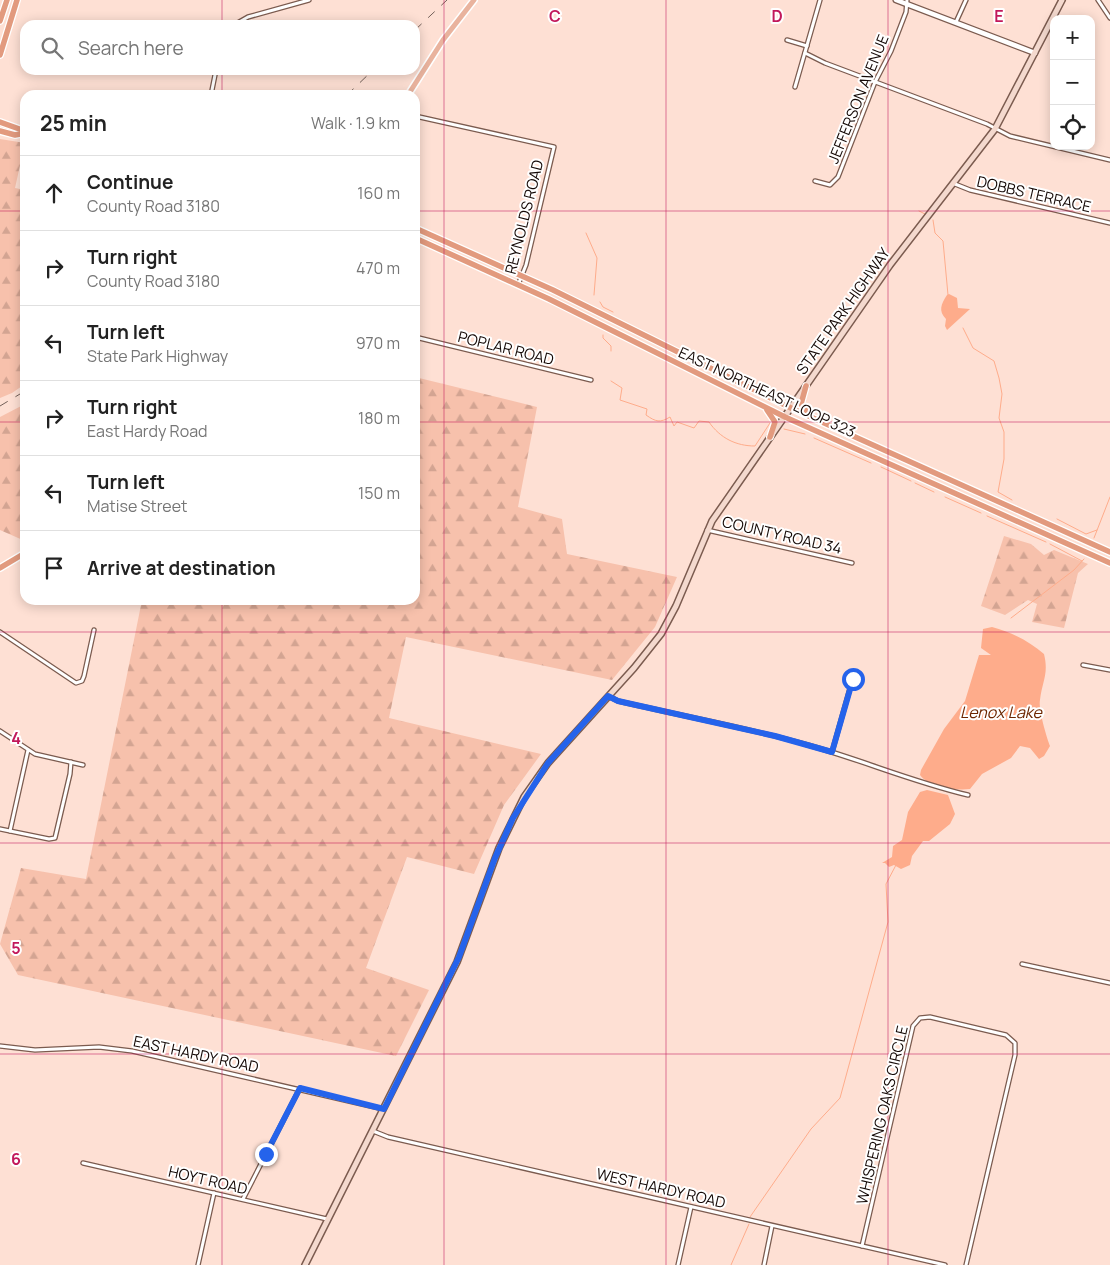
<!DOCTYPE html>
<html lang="en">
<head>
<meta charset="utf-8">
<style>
  body { margin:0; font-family:Manrope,sans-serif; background:#f2f2f2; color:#222 }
  .controls { position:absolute; right:15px; top:15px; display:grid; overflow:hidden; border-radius:10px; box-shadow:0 2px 12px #0003 }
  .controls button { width:45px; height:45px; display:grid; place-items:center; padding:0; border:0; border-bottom:1px solid #e0e0e0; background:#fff; color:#222; font:25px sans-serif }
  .stop { position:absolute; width:15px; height:15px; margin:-11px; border:4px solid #2563eb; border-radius:50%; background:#fff }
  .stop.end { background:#2563eb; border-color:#fff; box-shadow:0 1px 5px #0008 }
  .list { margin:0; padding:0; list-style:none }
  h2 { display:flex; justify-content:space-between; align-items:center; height:65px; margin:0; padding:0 20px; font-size:21px }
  h2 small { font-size:16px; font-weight:400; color:#767676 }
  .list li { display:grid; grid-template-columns:32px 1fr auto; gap:15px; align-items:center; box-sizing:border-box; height:75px; padding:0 20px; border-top:1px solid #e0e0e0 }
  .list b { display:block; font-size:19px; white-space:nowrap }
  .list p { margin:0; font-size:16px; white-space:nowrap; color:#767676 }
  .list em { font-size:16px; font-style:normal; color:#767676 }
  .icon { flex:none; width:28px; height:28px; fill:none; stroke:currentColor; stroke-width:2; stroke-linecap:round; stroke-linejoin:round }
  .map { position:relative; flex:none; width:1110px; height:1265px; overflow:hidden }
  .search { position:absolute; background:#fff; box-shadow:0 2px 12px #0003; left:20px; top:20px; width:400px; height:55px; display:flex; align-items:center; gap:12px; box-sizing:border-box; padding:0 18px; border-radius:15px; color:#767676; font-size:19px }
  .panel { position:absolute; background:#fff; box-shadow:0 2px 12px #0003; left:20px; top:90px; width:400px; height:515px; border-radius:15px }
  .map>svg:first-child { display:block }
  .forest { fill:url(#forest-firs) }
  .water { fill:#feac8b }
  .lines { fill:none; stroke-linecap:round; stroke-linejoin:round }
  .stream { stroke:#feac8b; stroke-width:1 }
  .minor-casing { stroke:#7b5b4f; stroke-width:5.5 }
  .tertiary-casing { stroke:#7b5b4f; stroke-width:7 }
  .secondary-casing { stroke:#7b5b4f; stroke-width:8 }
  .primary-casing { stroke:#fff; stroke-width:8 }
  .trunk-casing { stroke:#fff; stroke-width:8 }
  .minor { stroke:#fff; stroke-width:3 }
  .tertiary { stroke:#fff; stroke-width:4.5 }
  .secondary { stroke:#f4d9ce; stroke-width:5 }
  .primary { stroke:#e9b39e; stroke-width:5 }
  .trunk { stroke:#e29a7e; stroke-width:5.5 }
  .rail { stroke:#736059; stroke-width:1; stroke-dasharray:9 9; stroke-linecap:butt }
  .route { stroke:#2563eb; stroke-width:6 }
  .grid { fill:none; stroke:#c2185b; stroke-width:1; stroke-opacity:0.55 }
  .labels { text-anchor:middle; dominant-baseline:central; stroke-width:4; stroke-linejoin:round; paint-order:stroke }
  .street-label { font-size:15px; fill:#140805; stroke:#fff }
  .water-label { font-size:16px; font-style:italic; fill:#6d2601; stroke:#fff }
  .grid-label { font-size:16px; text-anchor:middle; font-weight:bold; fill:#c2185b; stroke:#fff; stroke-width:4; stroke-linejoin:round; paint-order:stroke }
</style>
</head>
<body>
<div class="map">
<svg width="1110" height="1265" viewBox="0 0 1110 1265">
  <defs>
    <pattern id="forest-firs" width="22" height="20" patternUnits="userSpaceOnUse" patternTransform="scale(1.25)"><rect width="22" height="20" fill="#f7c1ac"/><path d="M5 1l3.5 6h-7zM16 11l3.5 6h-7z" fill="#d3a492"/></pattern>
  </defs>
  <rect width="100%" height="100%" fill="#fee0d4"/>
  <g class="forest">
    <polygon points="0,139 25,143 15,188 25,190 25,384 12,393 0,398"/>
    <polygon points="415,377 537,407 518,507 562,519 567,554 677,577 655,627 612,680 406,637 389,718 541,754 504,805 474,874 407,857 366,968 429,990 396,1056 18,975 0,944 21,868 86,879 142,600 415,600"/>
    <polygon points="25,404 25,541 0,530 0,417"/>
    <polygon points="1004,536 1031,544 1044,555 1054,550 1088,564 1078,573 1064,628 1032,622 1037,604 1028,600 1005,615 981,606"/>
  </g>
  <g class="water">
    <path d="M949 294 957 298 958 308 970 309 947 330 945 326 946 319C938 311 941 304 947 295Z"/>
    <path d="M992 627C1011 632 1029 641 1044 654 1049 674 1042 682 1040 700 1038 709 1047 738 1050 746L1044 756 1039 759 1030 748 1020 746 1011 758 982 774 970 789C956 791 928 787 920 775L921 770 944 729 965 701 979 655H991L981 648 983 629Z"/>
    <polygon points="927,790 948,795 955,814 950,824 929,841 923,841 912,856 910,865 901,869 894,865 889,867 885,863 882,863 892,857 893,846 902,840 908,812 920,792"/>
  </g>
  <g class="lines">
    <g class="stream">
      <polyline points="919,211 925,214"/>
      <polyline points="933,220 935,233 943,241 948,295"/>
      <polyline points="586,233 597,258 594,295"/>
      <polyline points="600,302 603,307 613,312"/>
      <polyline points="963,328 973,348 994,361 999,378 1002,394 999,418 1004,432 1004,459 998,492 1012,500"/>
      <polyline points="603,335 603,338 611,346 611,351"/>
      <path d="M611 381 622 388 620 400 647 409 646 415C656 422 660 423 670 417L674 426 677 422 694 428 699 421 709 422C720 438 736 446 755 446L770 423"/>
      <polyline points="784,429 805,434"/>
      <polyline points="814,438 871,463"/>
      <polyline points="881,467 911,481"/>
      <polyline points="915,483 934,492"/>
      <polyline points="945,497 981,513"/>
      <polyline points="987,516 1046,542"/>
      <polyline points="1057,519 1086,534 1097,530"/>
      <polyline points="1094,538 1110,497"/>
      <polyline points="1050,544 1082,561"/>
      <polyline points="1011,618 1074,570 1084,559"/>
      <polyline points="750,1217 811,1129 840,1098 888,922 886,884 896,865"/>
      <polyline points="731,1265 749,1224"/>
    </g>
    <defs>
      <g id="minor">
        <polyline points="1098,0 1110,18"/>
        <polyline points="956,22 966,0"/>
        <polyline points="234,25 248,17 309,0"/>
        <polyline points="787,40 807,46"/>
        <polyline points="805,53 825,63 987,124 1010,136 1110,160"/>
        <polyline points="795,87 820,0"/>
        <polyline points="211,95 216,70"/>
        <polyline points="415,116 554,147 526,265 518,285"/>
        <polyline points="815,181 830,185 838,177 875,82 891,51 906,12 907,0"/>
        <polyline points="955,184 970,190 1110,223"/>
        <polyline points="415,337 591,380"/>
        <polyline points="707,530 852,563"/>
        <polyline points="0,632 76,683 82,681 84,676 94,630"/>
        <polyline points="1083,665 1110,670"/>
        <path d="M608 696 618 701C681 716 746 727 808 745 862 760 913 782 968 795"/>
        <polyline points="0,731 35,754 83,765"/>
        <polyline points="832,752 854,674"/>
        <polyline points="0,829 49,839 55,838 70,774 71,762"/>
        <polyline points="10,831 28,750"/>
        <polyline points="1022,964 1110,983"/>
        <polyline points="0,1046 35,1050 99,1047 132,1051 383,1109"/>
        <polyline points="373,1131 388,1137 945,1265"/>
        <polyline points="83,1163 327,1219"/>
        <polyline points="243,1199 300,1088"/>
        <polyline points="862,1246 913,1026 920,1018 930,1017 1006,1035 1015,1043 1015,1055 966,1265"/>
        <polyline points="198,1265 214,1193"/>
        <polyline points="678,1265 691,1207"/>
        <polyline points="764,1265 772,1226"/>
      </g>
      <polyline id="tertiary" points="896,0 1035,53"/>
      <polyline id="secondary" points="305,1265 457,962 499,848 524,797 548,763 634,668 661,634 676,606 712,521 890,265 995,129 1062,0"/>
      <polyline id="primary" points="408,95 443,40 474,0"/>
      <g id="trunk">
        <polyline points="0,21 7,0"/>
        <polyline points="0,55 17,0"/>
        <polyline points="0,122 25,131"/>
        <polyline points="0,131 15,135 25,133"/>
        <polyline points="415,228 553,290 791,408 1110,552"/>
        <polyline points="415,238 549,299 785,417 1110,563"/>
        <polyline points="806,386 801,404 809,414"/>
        <polyline points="767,410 775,422 770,437"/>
        <polyline points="0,568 25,553"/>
      </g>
    </defs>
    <use href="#minor" class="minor-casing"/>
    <use href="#tertiary" class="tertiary-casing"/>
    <use href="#secondary" class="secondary-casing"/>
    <use href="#primary" class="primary-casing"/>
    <use href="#trunk" class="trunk-casing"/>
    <use href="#minor" class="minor"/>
    <use href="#tertiary" class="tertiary"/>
    <use href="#secondary" class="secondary"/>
    <use href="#primary" class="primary"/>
    <use href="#trunk" class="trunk"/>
    <g class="rail">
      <polyline points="415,30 447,0"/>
      <polyline points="347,95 373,70"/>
      <polyline points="0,406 25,391"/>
    </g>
  </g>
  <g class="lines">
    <polyline class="route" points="266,1154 300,1088 384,1109 459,957 495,858 513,818 548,763 608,696 618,701 775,736 832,752 853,679"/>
  </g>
  <path class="grid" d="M222 0V25M444 0V1265M666 0V1265M888 0V1265M222 70V95M0 211H25M415 211H1110M0 422H25M415 422H1110M222 600V1265M0 632H1110M0 843H1110M0 1054H1110"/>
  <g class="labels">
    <g class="street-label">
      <text transform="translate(858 99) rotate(-68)">JEFFERSON AVENUE</text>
      <text transform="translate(1034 194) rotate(13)">DOBBS TERRACE</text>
      <text transform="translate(524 217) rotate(-76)">REYNOLDS ROAD</text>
      <text transform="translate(843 311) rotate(-55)">STATE PARK HIGHWAY</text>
      <text transform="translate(506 348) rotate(14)">POPLAR ROAD</text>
      <text transform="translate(767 392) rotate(25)">EAST NORTHEAST LOOP 323</text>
      <text transform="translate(782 535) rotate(13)">COUNTY ROAD 34</text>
      <text transform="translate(196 1054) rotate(12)">EAST HARDY ROAD</text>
      <text transform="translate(882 1115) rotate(-77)">WHISPERING OAKS CIRCLE</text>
      <text transform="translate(208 1180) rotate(13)">HOYT ROAD</text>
      <text transform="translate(661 1188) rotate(13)">WEST HARDY ROAD</text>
    </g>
    <g class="water-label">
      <text x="1001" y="712">Lenox Lake</text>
    </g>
  </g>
  <g class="grid-label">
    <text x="555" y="22">C</text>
    <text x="777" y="22">D</text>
    <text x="999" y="22">E</text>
    <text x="16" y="744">4</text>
    <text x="16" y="954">5</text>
    <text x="16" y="1165">6</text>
  </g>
</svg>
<div class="controls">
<button>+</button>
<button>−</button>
<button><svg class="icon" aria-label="locate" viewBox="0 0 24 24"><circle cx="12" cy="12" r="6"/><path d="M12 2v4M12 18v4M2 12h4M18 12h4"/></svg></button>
</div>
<div class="stop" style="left:853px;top:679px"></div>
<div class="stop end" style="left:266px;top:1154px"></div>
<div class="search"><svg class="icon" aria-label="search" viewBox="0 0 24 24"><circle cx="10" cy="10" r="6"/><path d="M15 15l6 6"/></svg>Search here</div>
<section class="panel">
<h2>25 min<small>Walk · 1.9 km</small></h2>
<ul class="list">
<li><svg class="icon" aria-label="ahead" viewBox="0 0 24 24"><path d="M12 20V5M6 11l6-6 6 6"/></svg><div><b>Continue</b><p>County Road 3180</p></div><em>160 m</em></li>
<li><svg class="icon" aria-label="right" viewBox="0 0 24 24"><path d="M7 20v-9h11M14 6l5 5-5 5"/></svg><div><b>Turn right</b><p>County Road 3180</p></div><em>470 m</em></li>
<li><svg class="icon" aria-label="left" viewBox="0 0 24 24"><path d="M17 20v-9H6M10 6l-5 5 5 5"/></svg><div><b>Turn left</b><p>State Park Highway</p></div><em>970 m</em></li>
<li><svg class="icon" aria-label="right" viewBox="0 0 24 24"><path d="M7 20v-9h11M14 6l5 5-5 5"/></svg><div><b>Turn right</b><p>East Hardy Road</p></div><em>180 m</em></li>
<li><svg class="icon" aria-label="left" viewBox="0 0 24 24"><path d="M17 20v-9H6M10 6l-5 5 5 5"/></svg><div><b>Turn left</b><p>Matise Street</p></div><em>150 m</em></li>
<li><svg class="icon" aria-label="arrive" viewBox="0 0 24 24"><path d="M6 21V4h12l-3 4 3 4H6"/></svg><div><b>Arrive at destination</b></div></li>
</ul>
</section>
</div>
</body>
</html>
